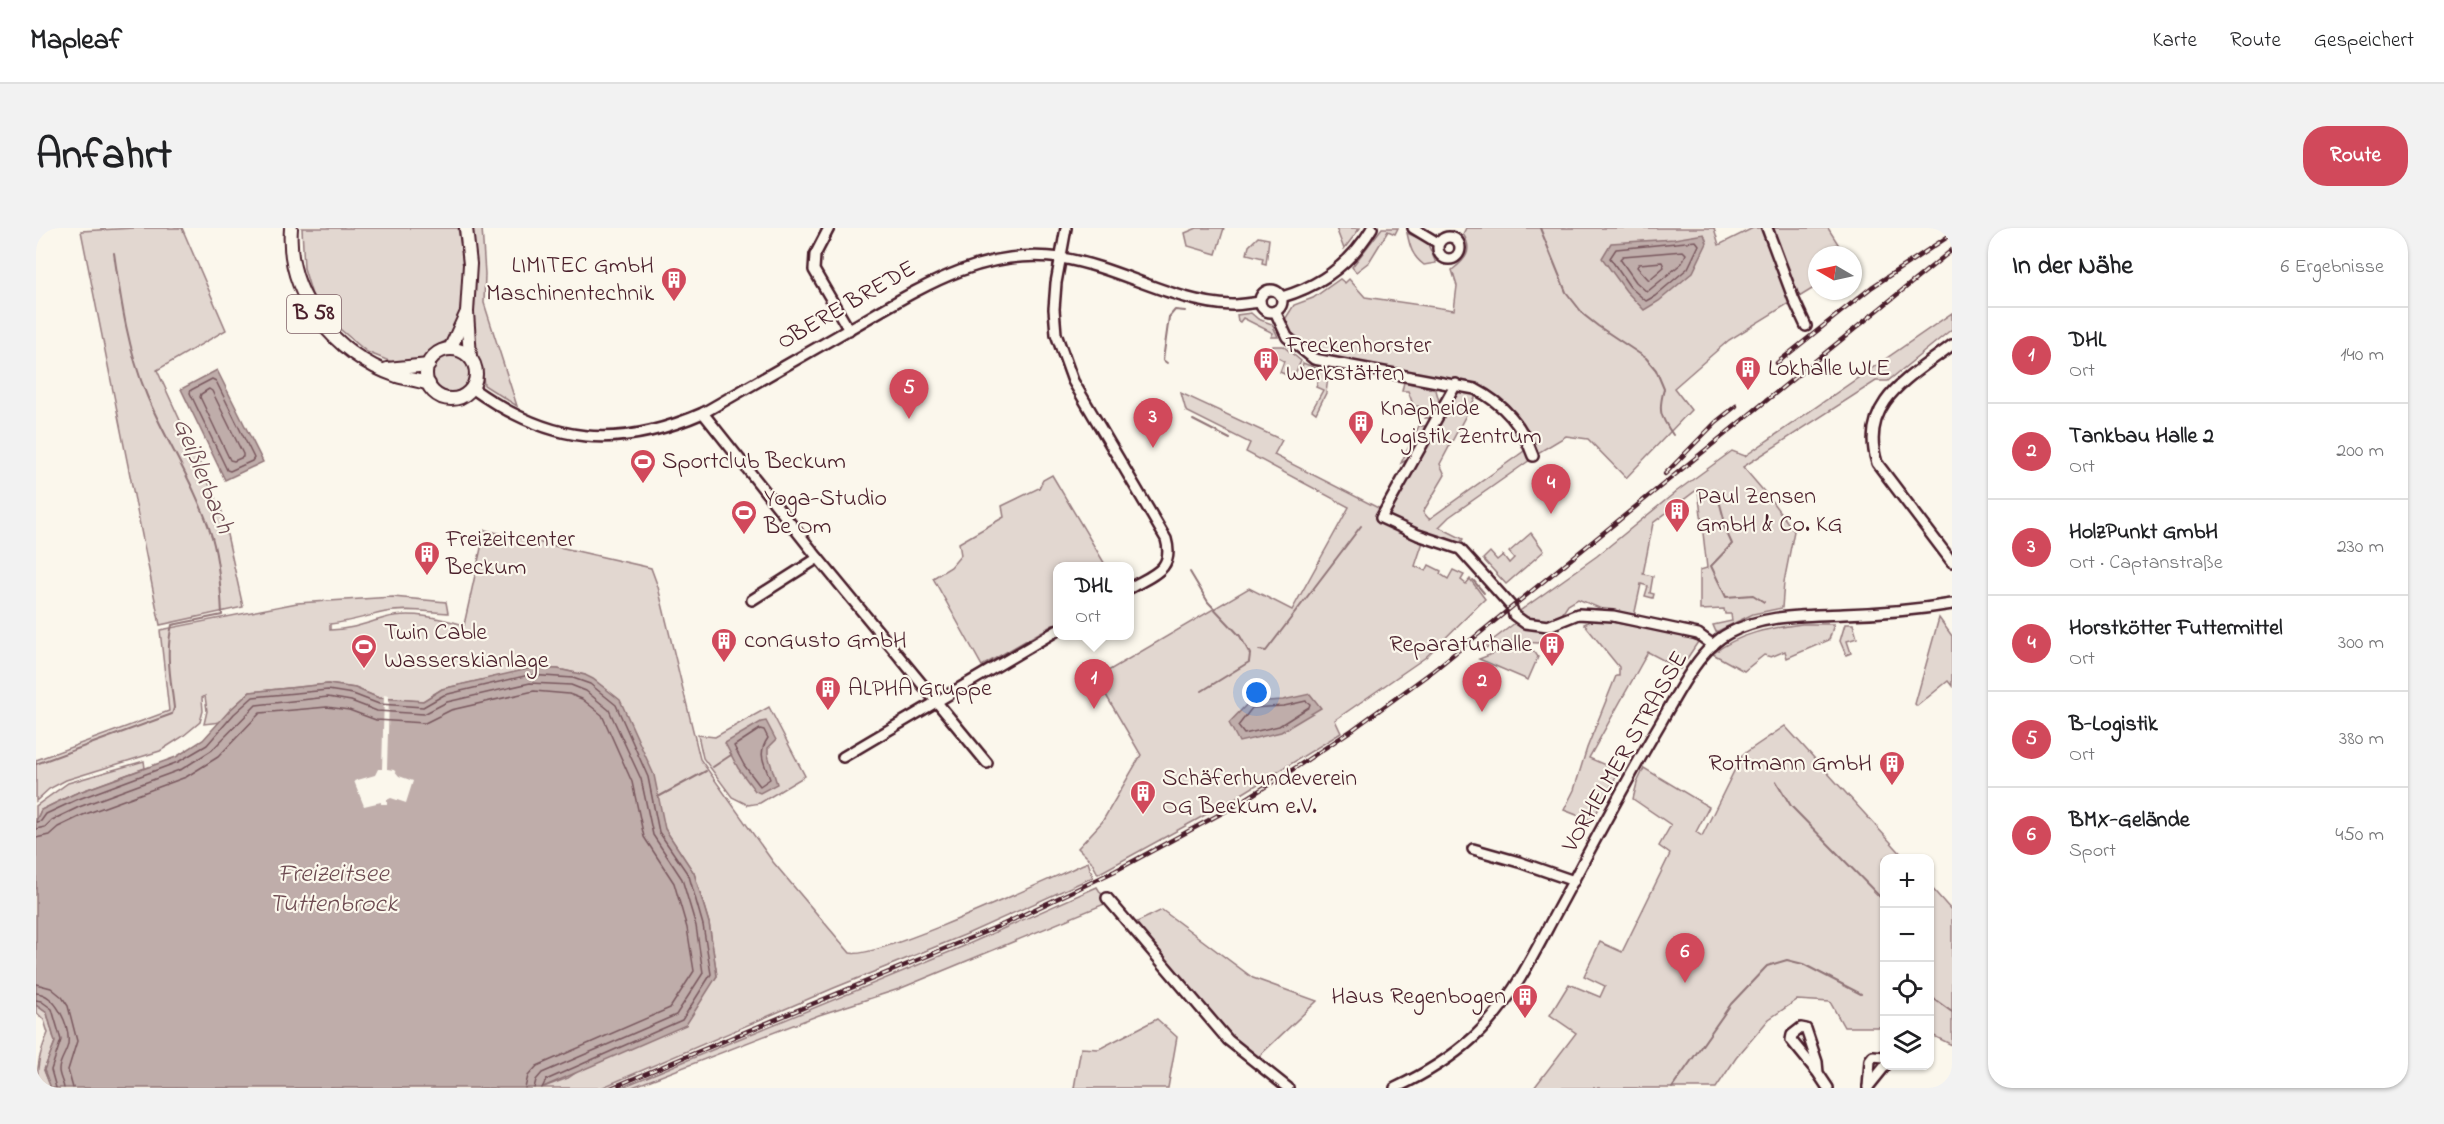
<!DOCTYPE html>
<html lang="de">
<head>
<meta charset="utf-8">
<style>
  body { margin:0; font-family:"Indie Flower",sans-serif; background:#f2f2f2; color:#202124 }
  .controls { position:absolute; right:18px; bottom:18px; display:grid; overflow:hidden; border-radius:12px; box-shadow:0 2px 4px #0004 }
  .controls button { width:54px; height:54px; display:grid; place-items:center; padding:0; border:0; border-bottom:2px solid #e0e0e0; background:#fff; color:#202124; font:30px sans-serif }
  .compass { position:absolute; left:1772px; top:18px; width:54px; height:54px; border-radius:50%; background:#fff; box-shadow:0 2px 4px #0004; rotate:279deg }
  .you { position:absolute; left:1221px; top:465px; width:21px; height:21px; margin:-15px; border:4px solid #fff; border-radius:50%; background:#1a73e8; box-shadow:0 0 0 9px #1a73e833 }
  .badge { display:grid; place-items:center; width:39px; height:39px; border-radius:50%; background:#d1495b; color:#fff; font-size:20px; font-weight:700 }
  .pin { position:absolute; translate:-50% -50px; filter:drop-shadow(0 2px 3px #0008) }
  .pin::after { content:''; position:absolute; top:32px; width:21px; height:18px; background:inherit; clip-path:polygon(0 0,100% 0,50% 100%) }
  .popup { position:absolute; left:1017px; top:334px; width:81px; height:78px; box-sizing:border-box; display:grid; place-content:center; border-radius:12px; background:#fff; filter:drop-shadow(0 2px 4px #0005); font-size:20px; white-space:nowrap; color:#757577 }
  .popup b { font-size:22px; color:#202124 }
  .popup::after { content:''; position:absolute; left:50%; top:100%; margin-left:-12px; border:12px solid transparent; border-top-color:#fff }
  .list { margin:0; padding:0; list-style:none }
  h2 { display:flex; justify-content:space-between; align-items:center; height:78px; margin:0; padding:0 24px; font-size:26px }
  h2 small { font-size:20px; font-weight:400; color:#757577 }
  .list li { display:grid; grid-template-columns:39px 1fr auto; gap:18px; align-items:center; box-sizing:border-box; height:96px; padding:0 24px; border-top:2px solid #e0e0e0 }
  .list b { display:block; font-size:22px; white-space:nowrap }
  .list p { margin:0; font-size:20px; white-space:nowrap; color:#757577 }
  .list em { font-size:20px; font-style:normal; color:#757577 }
  .icon { flex:none; width:33px; height:33px; fill:none; stroke:currentColor; stroke-width:2; stroke-linecap:round; stroke-linejoin:round }
  .map { position:relative; flex:none; width:1916px; height:860px; overflow:hidden; border-radius:24px }
  header { display:flex; align-items:center; gap:36px; box-sizing:border-box; height:84px; padding:0 30px; background:#fff; border-bottom:2px solid #e0e0e0 }
  header strong { font-size:28px }
  nav { display:flex; gap:33px; margin-inline-start:auto; font-size:21px }
  .intro { display:flex; align-items:center; justify-content:space-between; box-sizing:border-box; height:144px; padding:0 36px }
  h1 { margin:0; font-size:42px }
  .button { padding:15px 27px; border-radius:24px; background:#d1495b; color:#fff; font-size:21px; font-weight:700 }
  main { display:flex; gap:36px; padding:0 36px }
  aside { flex:1; background:#fff; border-radius:24px; box-shadow:0 2px 4px #0004 }
  .map>svg:first-child { display:block }
  .green { fill:#e2d7d0; stroke:#967b7e; stroke-width:1.5 }
  .water { fill:#bfadaa; stroke:#907477; stroke-width:1.5 }
  .pier { fill:#fbf7ec }
  .lines { fill:none; stroke-linecap:round; stroke-linejoin:round }
  .shore { stroke:#79585e; stroke-width:1.5 }
  .stream { stroke:#907477; stroke-width:2 }
  .minor-casing { stroke:#4a1f2b; stroke-width:14 }
  .major-casing { stroke:#4a1f2b; stroke-width:16 }
  .minor { stroke:#fbf7ec; stroke-width:9 }
  .major { stroke:#fbf7ec; stroke-width:12 }
  .rail-casing { stroke:#4a1f2b; stroke-width:4.5 }
  .rail { stroke:#fbf7ec; stroke-width:2; stroke-dasharray:7; stroke-linecap:butt }
  .labels { text-anchor:middle; dominant-baseline:central; stroke-width:4.5; stroke-linejoin:round; paint-order:stroke }
  .shield { fill:#fbf7ec; stroke:#7f6065; stroke-width:1.5 }
  .shield-label { font-size:22px; font-weight:bold; fill:#4a1f2b }
  .poi-label { font-size:24px; fill:#4a1f2b; stroke:#fbf7ec; text-anchor:start }
  .street-label { font-size:24px; fill:#4a1f2b; stroke:#fbf7ec }
  .water-label { font-size:26px; font-style:italic; fill:#6d4a51; stroke:#fbf7ec }
</style>
</head>
<body>
<header>
<strong>Mapleaf</strong>
<nav><a>Karte</a><a>Route</a><a>Gespeichert</a></nav>
</header>
<div class="intro"><h1>Anfahrt</h1><a class="button">Route</a></div>
<main>
<div class="map">
<svg width="1916" height="860" viewBox="0 0 1916 860">
  <rect width="100%" height="100%" fill="#fbf7ec"/>
  <filter id="ink" filterUnits="userSpaceOnUse"><feTurbulence type="fractalNoise" baseFrequency=".0167" numOctaves="2"/><feDisplacementMap in="SourceGraphic" scale="12" xChannelSelector="R" yChannelSelector="G"/><feConvolveMatrix kernelMatrix="1 2 1 2 8 2 1 2 1" color-interpolation-filters="sRGB"/></filter>
  <g filter="url(#ink)">
    <g class="green">
      <polygon points="98,0 146,0 190,102 121,142 186,284 207,379 124,397 45,3"/>
      <path d="M266 0H422C427 25 434 89 415 109 411 113 404 115 399 119 394 122 390 128 386 132L358 135 331 124 291 90 276 67 268 40Z"/>
      <polygon points="436,0 446,0 449,46 448,75 481,178 448,157 446,139 438,124 436,114 438,88 437,59 440,38"/>
      <polygon points="1161,0 1188,0 1180,26 1152,18 1149,5"/>
      <polygon points="1300,0 1324,0 1308,21"/>
      <polygon points="1346,0 1362,0 1359,6 1352,3 1333,34 1320,44 1316,39"/>
      <path d="M1430 0H1678L1683 17 1717 0H1792L1809 27H1781V58L1693 112 1638 160 1655 182 1590 250 1552 211 1530 208 1497 228 1491 214 1494 232 1413 289 1403 299 1427 311 1420 320 1379 302 1375 310 1387 314 1379 338 1390 343 1393 337 1405 343 1404 346 1412 351 1417 342 1428 347 1425 352 1430 356 1434 351 1449 371 1390 429 1299 492 1305 505 1191 575 1062 646 1055 633 1042 620 1066 594 1105 527 1060 450 1213 360 1256 382 1313 279 1210 224 1214 215 1150 183 1145 165 1246 212 1238 227 1352 285 1420 156 1439 161V170L1404 236 1409 247 1387 284 1393 291 1488 223 1484 213 1490 209 1481 189 1460 167 1436 155 1284 127 1264 117 1248 93 1258 77 1277 70 1304 51 1309 55 1313 51 1329 69 1418 82 1421 58 1416 42C1429 32 1438 23 1427 6Z"/>
      <path d="M1371 5 1391 14 1400 35 1388 37C1376 28 1374 19 1371 5Z"/>
      <polygon points="1222,9 1233,11 1230,36 1226,35 1227,30 1211,26 1213,18"/>
      <polygon points="1215,85 1222,91 1236,96 1242,109 1235,109 1237,105 1207,90 1204,94 1202,93 1201,87"/>
      <polygon points="1916,85 1916,101 1852,153 1840,153 1707,239 1731,267 1758,303 1748,354 1746,380 1717,386 1680,404 1677,397 1696,393 1695,386 1689,386 1688,381 1664,382 1664,342 1671,340 1662,261 1617,295 1607,346 1617,348 1614,365 1618,366 1617,370 1609,368 1612,358 1605,356 1597,393 1572,388 1566,381 1542,371 1532,377 1519,397 1512,398 1478,387 1561,328 1641,263 1696,223 1709,228"/>
      <polygon points="1237,118 1247,118 1265,133 1257,150 1244,144 1248,133 1235,126"/>
      <circle cx="416" cy="146" r="20"/>
      <polygon points="1267,135 1282,141 1293,142 1290,165 1280,185 1276,182 1287,162 1280,159 1283,151 1265,142"/>
      <polygon points="1368,154 1400,162 1403,173 1395,190 1389,190 1391,183 1382,178 1378,179 1372,163 1366,163"/>
      <polygon points="1383,198 1390,198 1373,231 1365,235"/>
      <polygon points="1016,247 1070,338 1022,338 1022,394 946,438 897,350 915,339 925,327 923,315 968,289 966,278 1003,260 1007,252"/>
      <path d="M449 302 615 340 622 359 664 531 737 634 814 725C841 732 1015 650 1052 634L1057 649 931 706 798 760 565 860H505L532 850 681 748 673 695 658 645 629 601 549 447 522 441H496L406 461 387 473 343 470 319 460 292 456 214 464 194 482 185 494 168 496 171 483 169 468 166 470 167 483 164 494 146 509 124 523 30 552 13 561 0 573V532L133 483 124 402 261 375 357 369 410 374 412 385C392 384 370 380 350 384 331 388 313 394 294 396V402C314 402 330 395 349 390 374 383 404 390 428 397Z"/>
      <polygon points="1495,305 1508,323 1470,356 1447,331 1454,324 1461,332 1467,327 1473,335 1478,330 1473,324"/>
      <polygon points="1903,390 1916,408 1916,458 1912,453 1881,478 1879,476"/>
      <polygon points="1559,391 1652,408 1662,414 1644,441 1612,424 1553,530 1583,543 1556,593 1528,582 1538,562 1551,520 1580,448 1583,448 1583,439 1548,396"/>
      <polygon points="1479,395 1512,402 1507,413 1502,415 1475,413 1445,421"/>
      <path d="M1766 396H1798L1793 412 1751 430 1749 423 1735 429 1728 427 1708 443 1677 426C1702 405 1735 400 1766 396Z"/>
      <polygon points="1809,396 1817,396 1821,410 1811,413 1815,425 1810,427 1804,413"/>
      <path d="M1477 418C1488 418 1497 419 1502 429L1492 452 1443 431Z"/>
      <polygon points="733,479 769,548 724,575 712,577 696,569 667,530 662,507 679,509"/>
      <polygon points="1749,498 1869,630 1848,630 1848,799 1808,799 1794,774 1761,772 1733,791 1700,830 1680,860 1498,860 1540,805 1514,787 1533,756 1564,769 1569,758 1548,748 1564,714 1586,724 1634,626 1623,618 1635,597 1597,571 1601,555 1608,540 1673,579 1660,604 1666,608 1706,527"/>
      <polygon points="108,533 109,540 38,566 5,582 0,593 0,578 32,555"/>
      <polygon points="1894,658 1916,683 1916,817 1894,806"/>
      <polygon points="1061,659 1071,675 863,761 783,787 594,860 584,860 928,718"/>
      <polygon points="1126,682 1217,750 1281,773 1220,831 1194,811 1099,695"/>
      <path d="M0 777 11 785 19 814 8 842 15 860H2C0 839 4 824 12 805L8 792 0 784Z"/>
      <polygon points="1121,791 1141,809 1132,860 1038,860 1045,820 1063,821"/>
    </g>
    <g class="water">
      <polygon points="1668,6 1671,15 1657,44 1623,73 1608,82 1590,63 1566,30 1575,15 1638,11"/>
      <polygon points="181,142 227,234 189,252 145,161"/>
      <polygon points="496,440 522,441 549,447 557,451 584,472 618,547 629,601 658,645 673,695 681,748 650,797 505,860 15,860 8,842 19,814 11,785 0,777 0,593 5,582 38,566 140,529 167,512 194,482 214,464 292,456 319,460 343,470 387,473 406,461"/>
      <polygon points="1274,466 1285,480 1245,504 1203,514 1193,495 1213,474 1247,472"/>
      <polygon points="730,493 740,512 732,520 732,527 741,556 724,565 719,563 702,540 689,515 725,494"/>
    </g>
    <polygon class="pier" points="348,467 353,468 351,541 358,542 363,548 377,553 370,575 355,570 351,572 351,576 345,576 345,574 328,578 318,553 339,547 342,541 346,541"/>
    <g class="lines">
      <g class="shore">
        <polygon points="1660,13 1663,17 1652,40 1619,68 1610,73 1594,59 1574,30 1580,21"/>
        <polygon points="1647,23 1650,26 1646,35 1611,64 1600,54 1584,31 1587,28"/>
        <polygon points="1626,34 1628,39 1613,52 1601,39 1603,36"/>
        <polygon points="176,151 180,153 218,230 216,233 194,243 191,242 154,165 155,162"/>
        <polygon points="173,161 176,163 207,226 207,229 198,233 194,232 164,169 165,166"/>
        <polygon points="1270,473 1274,476 1273,479 1243,498 1208,506 1202,498 1216,480 1248,478"/>
        <path d="M724 501 728 502 732 510C721 526 728 534 734 551L724 558 708 537 698 518Z"/>
        <polyline points="0,594 5,593 10,586 40,572 142,534 171,517 198,486 217,469 292,462 317,466 343,476 387,479 408,467 493,447 537,450 554,456 580,477 612,549 623,604 653,648 667,697 675,746 646,792 510,852 506,860"/>
        <polyline points="0,601 9,599 16,592 43,579 146,541 176,522 220,477 292,469 315,473 341,483 388,486 411,474 494,455 535,457 550,463 573,482 605,551 617,607 646,651 660,698 667,745 640,787 506,845 500,852 498,860"/>
        <polyline points="0,610 13,607 22,599 47,587 150,549 182,529 224,485 291,479 313,482 340,492 389,495 415,482 498,463 533,466 546,471 566,487 596,554 608,609 638,655 651,700 658,743 634,780 501,838 492,848 489,860"/>
        <polyline points="0,756 15,760 26,769 32,778 41,813 32,842 37,860"/>
        <path d="M0 765C20 766 34 798 32 816 31 824 23 833 23 842 23 848 27 854 28 860"/>
        <polyline points="0,772 5,773 16,781 25,812 15,842 20,860"/>
      </g>
      <g class="stream">
        <path d="M1504 0 1530 64 1548 87 1562 98 1610 130 1620 142 1628 161C1622 183 1624 188 1637 207"/>
        <polyline points="1131,135 1127,132 1133,89 1139,82 1149,83"/>
        <polyline points="1157,192 1194,211"/>
        <polyline points="1680,261 1688,291 1687,296 1696,316 1675,338 1690,369 1717,367 1728,374"/>
        <polyline points="1154,344 1172,374 1204,408 1214,426 1213,434 1166,463"/>
        <polyline points="1437,352 1448,365"/>
        <polyline points="1223,422 1230,423 1325,298"/>
        <path d="M0 536 136 486 138 480C135 453 129 424 136 397L186 387C185 361 183 334 176 309 161 260 131 215 111 168 92 122 85 74 78 25"/>
        <polyline points="677,539 695,527"/>
        <polyline points="1740,553 1755,578 1848,673"/>
        <polyline points="622,569 670,543"/>
        <polyline points="1894,768 1916,784"/>
        <polyline points="1636,860 1695,776 1731,738 1751,732 1767,736 1825,766"/>
      </g>
      <defs>
        <g id="minor">
          <polyline points="793,0 779,27 778,42 813,102"/>
          <path d="M1030 0 1020 55 1018 81 1020 106 1037 153 1130 311C1139 342 1116 347 1094 360"/>
          <polyline points="1377,0 1402,15"/>
          <polyline points="1731,0 1758,72 1770,98"/>
          <circle cx="1413" cy="20" r="11"/>
          <circle cx="1235" cy="73" r="11"/>
          <path d="M1246 69C1284 58 1315 35 1336 0"/>
          <path d="M1239 83 1251 109 1278 131 1439 161C1468 176 1486 197 1497 228"/>
          <path d="M1916 117C1875 149 1822 174 1841 235L1916 334"/>
          <polyline points="1420,156 1345,290 1382,307 1424,321 1475,378 1478,387 1489,395 1512,398 1542,386 1577,388 1662,406 1677,417"/>
          <path d="M436 160C514 216 580 223 667 185 714 158 762 131 810 103 877 65 943 18 1025 30 1083 39 1137 75 1196 77 1205 77 1215 75 1224 74"/>
          <polyline points="667,185 782,330 951,535"/>
          <polyline points="716,372 782,330"/>
          <polyline points="807,529 1022,402"/>
          <polyline points="1437,621 1483,634 1538,653"/>
          <polyline points="1071,670 1192,812 1252,860"/>
          <polyline points="1782,845 1781,834 1770,801 1765,800 1756,807 1755,812 1782,845 1792,860"/>
          <polyline points="1832,859 1849,838"/>
          <path d="M1359 860C1387 847 1415 830 1438 809 1476 774 1498 725 1522 681 1556 618 1589 555 1625 494 1641 466 1664 420 1693 405 1729 386 1768 388 1808 386 1844 385 1880 382 1916 376"/>
          <polyline points="1832,860 1834,832 1837,828 1848,829"/>
        </g>
        <g id="major">
          <path d="M255 0C250 67 299 127 361 148 371 151 382 152 393 156"/>
          <polyline points="430,0 434,36 431,84 434,129"/>
          <polyline points="414,121 431,84"/>
          <circle cx="415" cy="146" r="25"/>
          <polyline points="351,141 393,137"/>
        </g>
      </defs>
      <use href="#minor" class="minor-casing"/>
      <use href="#major" class="major-casing"/>
      <use href="#minor" class="minor"/>
      <use href="#major" class="major"/>
      <defs>
        <g id="rail">
          <polyline points="1741,135 1836,59 1916,6"/>
          <polyline points="1629,246 1680,194 1700,178"/>
          <polyline points="575,860 968,696 1079,643 1197,579 1256,542 1316,502 1397,443 1916,22"/>
        </g>
      </defs>
      <use href="#rail" class="rail-casing"/>
      <use href="#rail" class="rail"/>
    </g>
  </g>
  <defs>
    <symbol id="building-pin" viewBox="-11 -11 22 30"><path d="M0 17L-7.5 6A9.5 9.5 0 1 1 7.5 6Z" fill="#d1495b" stroke="#fbf7ec"/><path d="M-4-6H4V6H1V3H-1V6H-4ZM-2.5-4.3h1.7v1.8h-1.7ZM.8-4.3h1.7v1.8H.8ZM-2.5-1h1.7V.8h-1.7ZM.8-1h1.7V.8H.8Z" fill="#fff"/></symbol>
    <symbol id="stadium-pin" viewBox="-11 -11 22 30"><path d="M0 17L-7.5 6A9.5 9.5 0 1 1 7.5 6Z" fill="#d1495b" stroke="#fbf7ec"/><path d="M0-5a6.5 5 0 1 0 0 10a6.5 5 0 1 0 0-10ZM-3.5-1.8h7v3.6h-7Z" fill="#fff"/></symbol>
  </defs>
  <g fill-rule="evenodd">
    <use href="#building-pin" x="623" y="37" width="30" height="40"/>
    <use href="#building-pin" x="1215" y="117" width="30" height="40"/>
    <use href="#building-pin" x="1697" y="126" width="30" height="40"/>
    <use href="#building-pin" x="1310" y="180" width="30" height="40"/>
    <use href="#stadium-pin" x="592" y="219" width="30" height="40"/>
    <use href="#building-pin" x="1626" y="268" width="30" height="40"/>
    <use href="#stadium-pin" x="693" y="270" width="30" height="40"/>
    <use href="#building-pin" x="376" y="311" width="30" height="40"/>
    <use href="#building-pin" x="673" y="398" width="30" height="40"/>
    <use href="#building-pin" x="1501" y="402" width="30" height="40"/>
    <use href="#stadium-pin" x="313" y="404" width="30" height="40"/>
    <use href="#building-pin" x="777" y="446" width="30" height="40"/>
    <use href="#building-pin" x="1841" y="521" width="30" height="40"/>
    <use href="#building-pin" x="1092" y="550" width="30" height="40"/>
    <use href="#building-pin" x="1474" y="754" width="30" height="40"/>
  </g>
  <g class="labels">
    <rect class="shield" x="251" y="67" width="54" height="38" rx="4.5"/>
    <g class="shield-label">
      <text x="278" y="86">B 58</text>
    </g>
    <g class="poi-label">
      <text x="618" y="38" text-anchor="end">LIMITEC GmbH<tspan x="618" dy="28">Maschinentechnik</tspan></text>
      <text x="1250" y="118">Freckenhorster<tspan x="1250" dy="28">Werkstätten</tspan></text>
      <text x="1732" y="141">Lokhalle WLE</text>
      <text x="1344" y="181">Knapheide<tspan x="1344" dy="28">Logistik Zentrum</tspan></text>
      <text x="626" y="234">Sportclub Beckum</text>
      <text x="1660" y="269">Paul Zensen<tspan x="1660" dy="28">GmbH &amp; Co. KG</tspan></text>
      <text x="728" y="271">Yoga-Studio<tspan x="728" dy="28">Be Om</tspan></text>
      <text x="410" y="312">Freizeitcenter<tspan x="410" dy="28">Beckum</tspan></text>
      <text x="348" y="405">Twin Cable<tspan x="348" dy="28">Wasserskianlage</tspan></text>
      <text x="708" y="413">conGusto GmbH</text>
      <text x="1496" y="417" text-anchor="end">Reparaturhalle</text>
      <text x="812" y="461">ALPHA Gruppe</text>
      <text x="1836" y="536" text-anchor="end">Rottmann GmbH</text>
      <text x="1126" y="551">Schäferhundeverein<tspan x="1126" dy="28">OG Beckum e.V.</tspan></text>
      <text x="1470" y="769" text-anchor="end">Haus Regenbogen</text>
    </g>
    <g class="street-label">
      <text transform="translate(811 78) rotate(-30)">OBERE BREDE</text>
      <text transform="translate(1590 524) rotate(-60)">VORHELMER STRASSE</text>
    </g>
    <g class="water-label">
      <text transform="translate(166 248) rotate(68)">Geißlerbach</text>
      <text x="297" y="647">Freizeitsee<tspan x="297" dy="30">Tuttenbrock</tspan></text>
    </g>
  </g>
</svg>
<div class="controls">
<button>+</button>
<button>−</button>
<button><svg class="icon" aria-label="locate" viewBox="0 0 24 24"><circle cx="12" cy="12" r="6"/><path d="M12 2v4M12 18v4M2 12h4M18 12h4"/></svg></button>
<button><svg class="icon" aria-label="layers" viewBox="0 0 24 24"><path d="M12 4l9 5-9 5-9-5zM3 14l9 5 9-5"/></svg></button>
</div>
<svg class="compass" viewBox="-18 -18 36 36"><path d="M0-13l5 13h-10z" fill="#e53935"/><path d="M0 13l5-13h-10z" fill="#757577"/></svg>
<div class="you"></div>
<div class="pin badge" style="left:1058px;top:481px">1</div>
<div class="popup"><b>DHL</b>Ort</div>
<div class="pin badge" style="left:1446px;top:484px">2</div>
<div class="pin badge" style="left:1117px;top:220px">3</div>
<div class="pin badge" style="left:1515px;top:286px">4</div>
<div class="pin badge" style="left:873px;top:191px">5</div>
<div class="pin badge" style="left:1649px;top:755px">6</div>
</div>
<aside>
<h2>In der Nähe<small>6 Ergebnisse</small></h2>
<ul class="list">
<li><span class="badge">1</span><div><b>DHL</b><p>Ort</p></div><em>140 m</em></li>
<li><span class="badge">2</span><div><b>Tankbau Halle 2</b><p>Ort</p></div><em>200 m</em></li>
<li><span class="badge">3</span><div><b>HolzPunkt GmbH</b><p>Ort · Captanstraße</p></div><em>230 m</em></li>
<li><span class="badge">4</span><div><b>Horstkötter Futtermittel</b><p>Ort</p></div><em>300 m</em></li>
<li><span class="badge">5</span><div><b>B-Logistik</b><p>Ort</p></div><em>380 m</em></li>
<li><span class="badge">6</span><div><b>BMX-Gelände</b><p>Sport</p></div><em>450 m</em></li>
</ul>
</aside>
</main>
</body>
</html>
